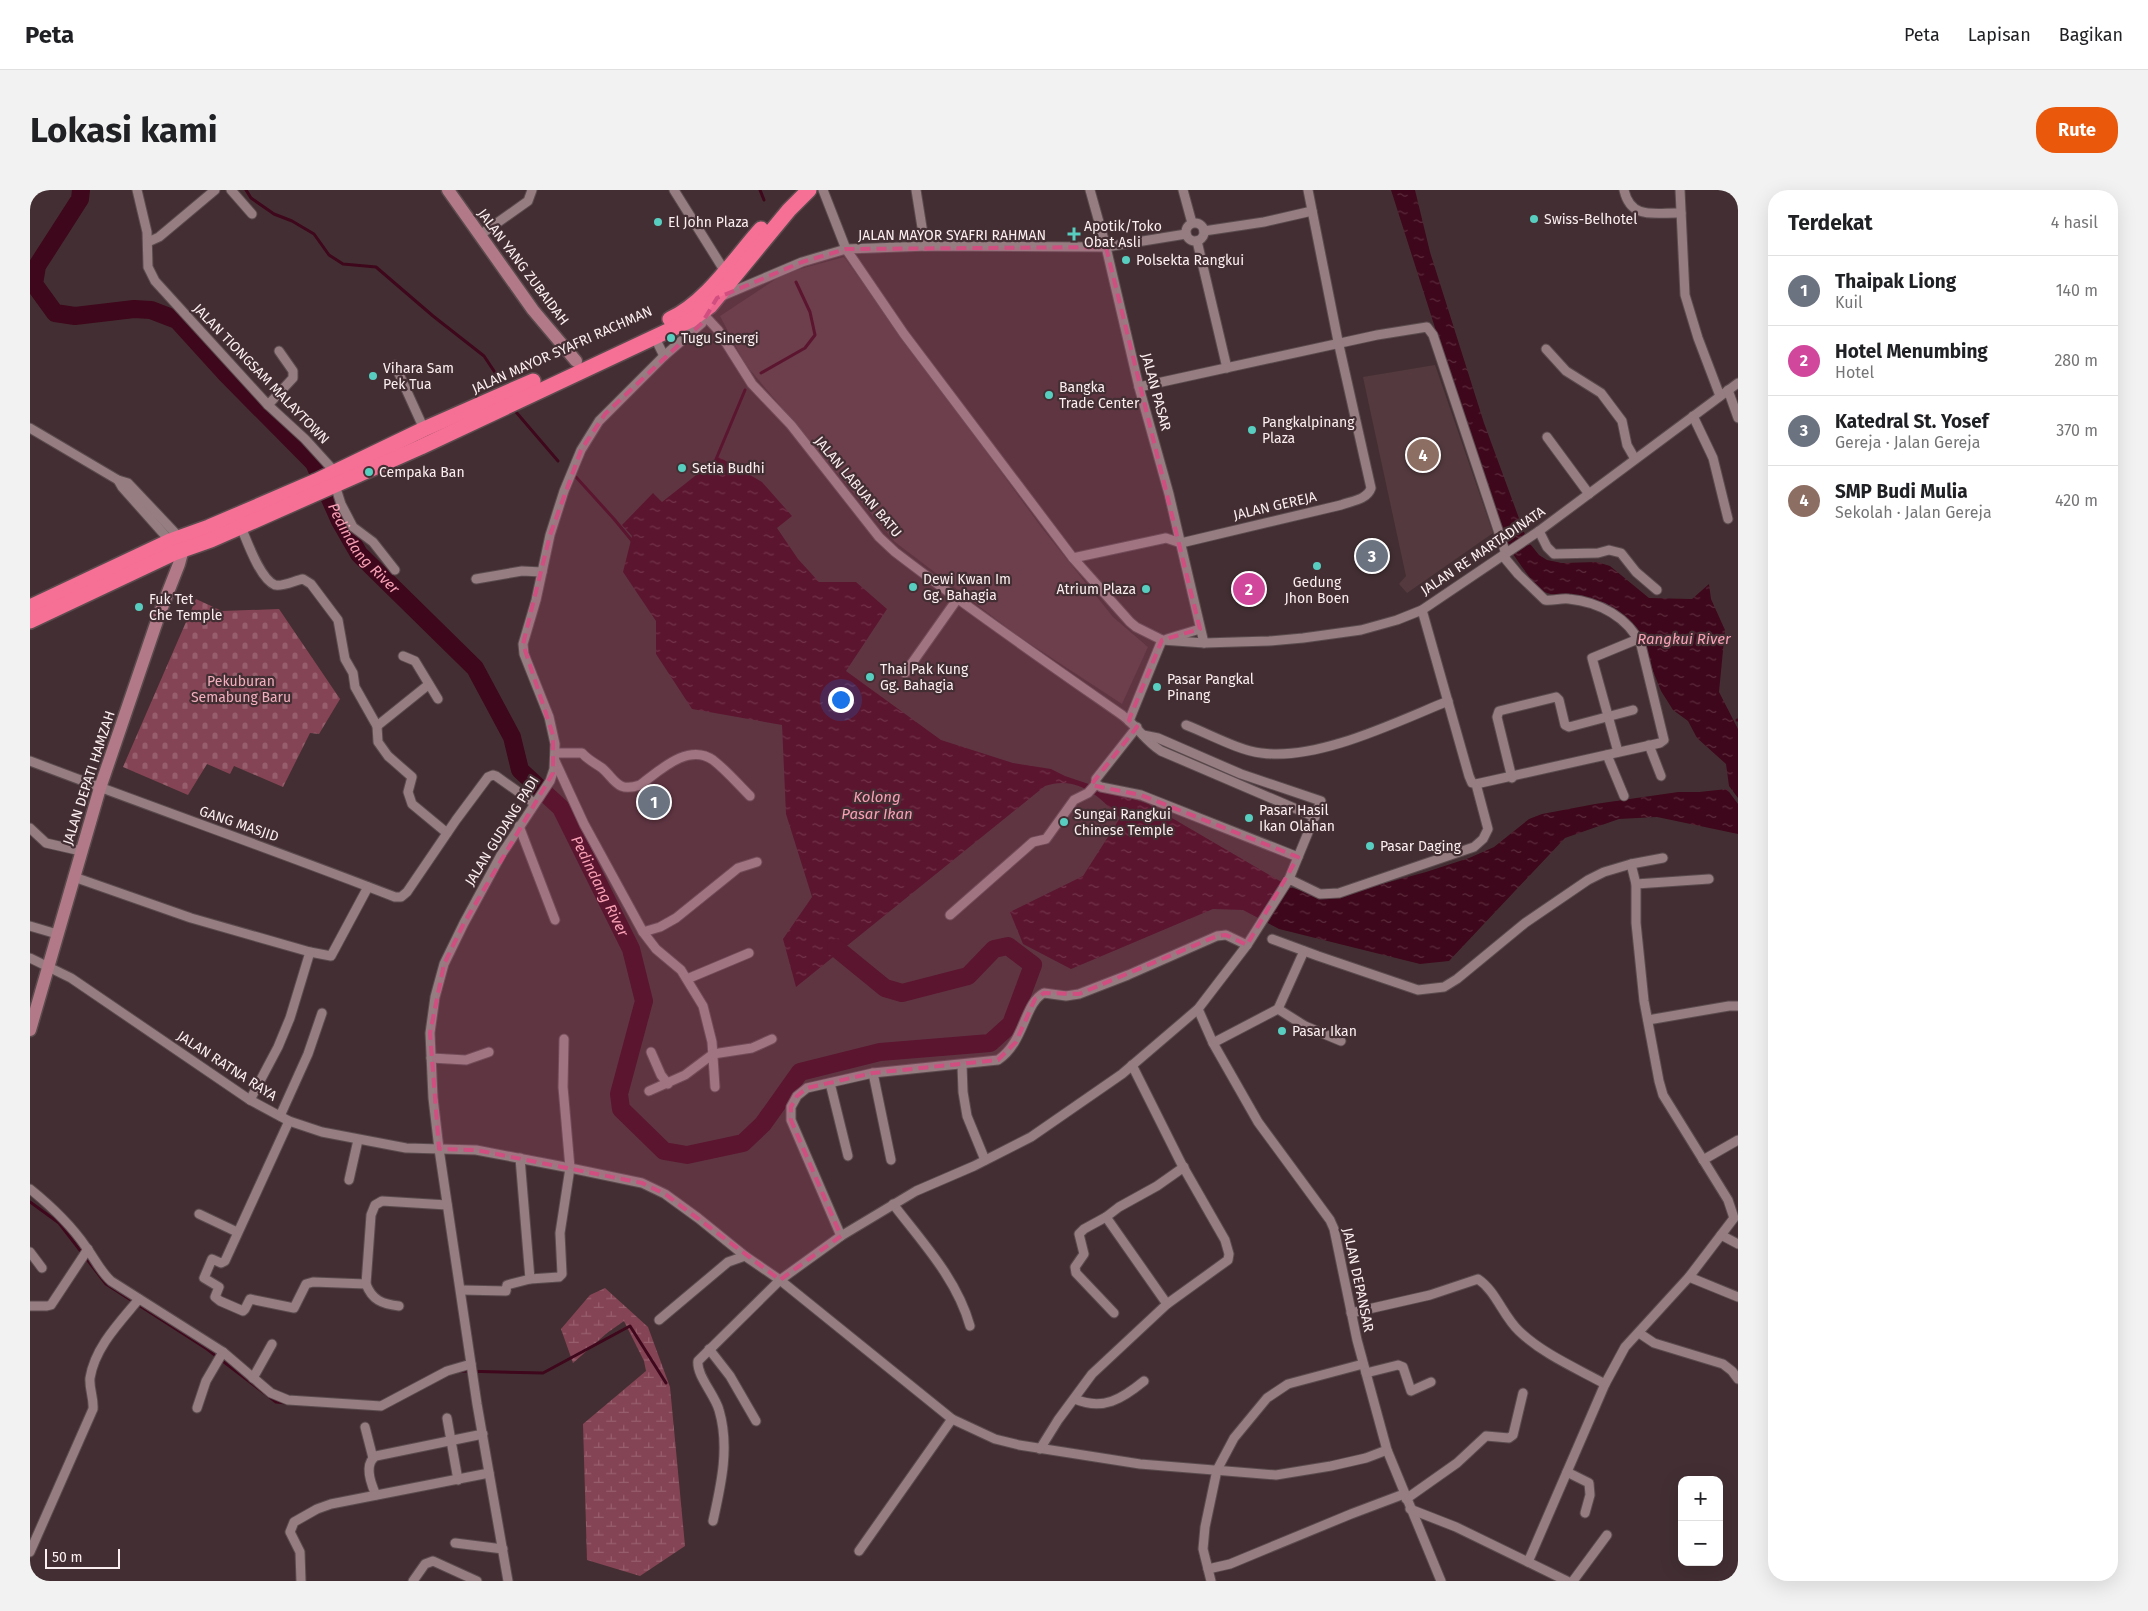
<!DOCTYPE html>
<html lang="id">
<head>
<meta charset="utf-8">
<style>
  body { margin:0; font-family:"Fira Sans",sans-serif; background:#f2f2f2; color:#202124 }
  .controls { position:absolute; right:15px; bottom:15px; display:grid; overflow:hidden; border-radius:10px; box-shadow:0 5px 20px #0002 }
  .controls button { width:45px; height:45px; display:grid; place-items:center; padding:0; border:0; border-bottom:1px solid #e0e0e0; background:#fff; color:#202124; font:25px sans-serif }
  .scale { position:absolute; left:15px; bottom:12px; width:75px; box-sizing:border-box; padding-left:5px; border:2px solid #fbeef0; border-top:0; font-size:14px; line-height:18px; white-space:nowrap; color:#fbeef0; -webkit-text-stroke:4px #432f33; paint-order:stroke }
  .you { position:absolute; left:810px; top:509px; width:18px; height:18px; margin:-12px; border:4px solid #fff; border-radius:50%; background:#1a73e8; box-shadow:0 0 0 8px #1a73e833 }
  .badge { display:grid; place-items:center; width:32px; height:32px; border-radius:50%; background:#ea580c; color:#fff; font-size:16px; font-weight:700 }
  .pin { position:absolute; translate:-50% -50%; border:2px solid #fff; box-shadow:0 1px 5px #0006 }
  .list { margin:0; padding:0; list-style:none }
  h2 { display:flex; justify-content:space-between; align-items:center; height:65px; margin:0; padding:0 20px; font-size:21px }
  h2 small { font-size:16px; font-weight:400; color:#757577 }
  .list li { display:grid; grid-template-columns:32px 1fr auto; gap:15px; align-items:center; box-sizing:border-box; height:70px; padding:0 20px; border-top:1px solid #e0e0e0 }
  .list b { display:block; font-size:19px; white-space:nowrap }
  .list p { margin:0; font-size:16px; white-space:nowrap; color:#757577 }
  .list em { font-size:16px; font-style:normal; color:#757577 }
  .map { position:relative; flex:none; width:1708px; height:1391px; overflow:hidden; border-radius:20px }
  header { display:flex; align-items:center; gap:30px; box-sizing:border-box; height:70px; padding:0 25px; background:#fff; border-bottom:1px solid #e0e0e0 }
  header strong { font-size:24px }
  nav { display:flex; gap:28px; margin-inline-start:auto; font-size:18px }
  .intro { display:flex; align-items:center; justify-content:space-between; box-sizing:border-box; height:120px; padding:0 30px }
  h1 { margin:0; font-size:35px }
  .button { padding:12px 22px; border-radius:20px; background:#ea580c; color:#fff; font-size:18px; font-weight:700 }
  main { display:flex; gap:30px; padding:0 30px }
  aside { flex:1; background:#fff; border-radius:20px; box-shadow:0 5px 20px #0002 }
  .map>svg:first-child { display:block }
  .built { fill:#543a3f }
  .wetland { fill:url(#wetland-marsh) }
  .cemetery { fill:url(#cemetery-stones) }
  .water { fill:url(#water-ripples) }
  .lines { fill:none; stroke-linecap:round; stroke-linejoin:round }
  .stream { stroke:#3e071b; stroke-width:3 }
  .river { stroke:#3e071b; stroke-width:18 }
  .street-casing { stroke:#5b4b4e; stroke-width:11 }
  .secondary-casing { stroke:#5b4b4e; stroke-width:15 }
  .highway-casing { stroke:#5b4b4e; stroke-width:18 }
  .street { stroke:#957d82; stroke-width:9 }
  .secondary { stroke:#b27988; stroke-width:12 }
  .highway { stroke:#f66f95; stroke-width:15 }
  .marked { fill:#d04e80; fill-opacity:0.2; stroke:#d04e80; stroke-width:4; stroke-dasharray:10 6; stroke-linejoin:round }
  .poi-dot { fill:#58cec0; stroke:#432f33; stroke-width:2 }
  .labels { text-anchor:middle; dominant-baseline:central; stroke-width:4.5; stroke-linejoin:round; paint-order:stroke }
  .poi-label { font-size:14px; fill:#fbeef0; stroke:#432f33; text-anchor:start }
  .street-label { font-size:14px; fill:#fbeef0; stroke:#432f33 }
  .park-label { font-size:14px; fill:#f3afbe; stroke:#432f33 }
  .water-label { font-size:15px; font-style:italic; fill:#f9a0b5; stroke:#432f33 }
</style>
</head>
<body>
<header>
<strong>Peta</strong>
<nav><a>Peta</a><a>Lapisan</a><a>Bagikan</a></nav>
</header>
<div class="intro"><h1>Lokasi kami</h1><a class="button">Rute</a></div>
<main>
<div class="map">
<svg width="1708" height="1391" viewBox="0 0 1708 1391">
  <defs>
    <pattern id="wetland-marsh" width="20" height="14" patternUnits="userSpaceOnUse" patternTransform="scale(1.25)"><rect width="20" height="14" fill="#854455"/><path d="M1 5h8M5 5V1M11 12h8M15 12V8" fill="none" stroke="#975f6e"/></pattern>
    <pattern id="cemetery-stones" width="16" height="16" patternUnits="userSpaceOnUse" patternTransform="scale(1.25)"><rect width="16" height="16" fill="#854455"/><path d="M2 7V4a2 2 0 0 1 4 0v3zM10 15v-3a2 2 0 0 1 4 0v3z" fill="#975f6e"/></pattern>
    <pattern id="water-ripples" width="26" height="14" patternUnits="userSpaceOnUse" patternTransform="scale(1.25)"><rect width="26" height="14" fill="#3e071b"/><path d="M2 4q2-2 4 0t4 0M15 11q2-2 4 0t4 0" fill="none" stroke="#5b2b3c"/></pattern>
  </defs>
  <rect width="100%" height="100%" fill="#432f33"/>
  <g class="built">
    <polygon points="814,67 1012,338 1083,427 1118,457 1092,514 988,446 865,352 715,174 690,126 755,83"/>
    <polygon points="1405,175 1463,343 1377,403 1369,394 1376,386 1333,187"/>
  </g>
  <polygon class="wetland" points="575,1098 618,1137 640,1197 655,1356 610,1386 557,1370 553,1234 616,1181 614,1171 594,1131 577,1143 543,1173 531,1139 560,1105"/>
  <polygon class="cemetery" points="166,409 192,421 249,419 310,509 289,544 280,543 253,597 204,576 200,584 177,574 158,605 93,577"/>
  <g class="water">
    <polygon points="1361,0 1385,0 1400,62 1454,233 1497,350 1509,365 1517,370 1532,373 1567,372 1580,376 1619,408 1662,409 1679,394 1681,409 1695,440 1689,502 1708,539 1708,608 1699,596 1696,574 1667,548 1658,531 1643,520 1631,501 1609,446 1590,425 1514,402 1507,397 1492,377 1476,354 1469,338"/>
    <path d="M689 267 732 292 762 326 747 338 768 369 789 392H826L857 419 816 481 911 550 983 573 1021 579 1035 586 1118 614 1260 697 1297 709 1396 682 1439 668 1464 657 1499 629 1512 624 1565 614 1648 602H1669L1697 599 1708 614V644L1627 627 1589 629 1535 648 1419 771 1390 774 1249 739 1213 720 1183 719 1041 779 993 754 980 722 1053 686 1090 628C1069 606 1047 585 1015 596L766 797 753 749 782 707 756 624 752 535 662 519 626 464V431L593 382 602 346 592 335 623 303 632 312Z"/>
  </g>
  <g class="lines">
    <g class="stream">
      <polyline points="216,0 221,8 244,24 262,31 284,44 299,65 313,74 346,77 403,126 454,166 468,187"/>
      <polyline points="730,0 734,10"/>
      <polyline points="731,183 775,158 785,145 780,122 766,92"/>
      <polyline points="486,222 528,271"/>
      <polyline points="684,274 715,200"/>
      <polyline points="546,287 584,329 603,352"/>
      <polyline points="1707,530 1708,530"/>
      <polyline points="0,1012 29,1033 76,1094 177,1159 246,1212 256,1213"/>
      <polyline points="431,1181 513,1183 600,1136 636,1193"/>
    </g>
    <path class="river" id="s1" d="M51 0 50 9 7 76 4 94 25 123 45 126 104 119 121 120 147 130 196 184 284 273 310 331 329 364 445 478 482 547 490 580 531 618 601 759 614 811 589 904 591 919 634 961 657 965 713 953 733 934 770 882 850 862 960 853 981 834 1003 775 978 756 964 759 938 786 872 803 855 798 806 758"/>
    <defs>
      <g id="street">
        <polyline points="107,0 117,42 118,77 125,91 238,215 275,249 305,282"/>
        <polyline points="201,0 222,24"/>
        <polyline points="644,0 694,80"/>
        <polyline points="793,0 816,59 874,144 1043,368 1100,432 1106,437 1132,450 1174,453 1239,451 1273,448 1331,440 1367,430 1392,420 1509,341 1708,193"/>
        <polyline points="886,0 895,56"/>
        <polyline points="1060,0 1076,57 1109,197 1139,304 1174,453"/>
        <polyline points="1153,0 1162,33"/>
        <path d="M1594 0C1601 31 1626 22 1651 23"/>
        <polyline points="1650,0 1655,105 1668,148 1690,206"/>
        <circle cx="1165" cy="42" r="9"/>
        <polyline points="1174,41 1234,32 1282,21"/>
        <polyline points="450,45 498,11 502,0"/>
        <polyline points="1167,51 1197,178"/>
        <polyline points="118,52 129,47 185,0"/>
        <polyline points="692,106 772,72 816,59 898,56 1076,57 1156,44"/>
        <path d="M676 127 688 140 722 194 761 235 849 347 865 362C939 419 1016 472 1092 525 1108 537 1115 551 1131 561L1285 627"/>
        <polyline points="624,146 634,166"/>
        <polyline points="1516,159 1536,181 1571,203 1592,231 1597,255 1605,269"/>
        <polyline points="365,175 394,239"/>
        <polyline points="1109,197 1347,145 1397,137 1403,145 1476,364"/>
        <polyline points="1698,200 1708,228"/>
        <polyline points="238,215 263,188 263,181 249,161"/>
        <polyline points="1663,226 1683,268 1698,329"/>
        <polyline points="0,238 88,290 98,293 150,348"/>
        <polyline points="1517,247 1559,304"/>
        <polyline points="88,290 92,297 140,351"/>
        <polyline points="305,295 311,314 323,337 343,352 365,380"/>
        <path d="M211 337C217 351 230 389 245 395 252 397 266 390 273 389L281 394 308 430 315 469 323 483 325 497 347 536 348 552 358 566 382 587 378 602 382 614 417 643"/>
        <polyline points="1509,341 1517,357 1524,364 1568,363 1579,360 1591,363 1606,382 1627,400"/>
        <path d="M1151 353 1311 315C1321 311 1337 310 1341 298L1308 151 1278 0"/>
        <polyline points="1043,368 1136,348 1151,353"/>
        <polyline points="446,389 492,381 512,382"/>
        <polyline points="1137,449 1170,439"/>
        <polyline points="373,466 385,471 408,509"/>
        <polyline points="875,483 928,408"/>
        <polyline points="1099,531 1132,450"/>
        <path d="M1156 535C1177 543 1210 561 1231 563 1288 571 1366 532 1418 511"/>
        <polyline points="347,536 398,495"/>
        <polyline points="1107,537 1066,589 1066,594 1071,597 1111,605 1268,667"/>
        <polyline points="1113,545 1128,548 1211,584 1291,611 1259,689"/>
        <polyline points="1619,555 1631,586"/>
        <polyline points="1588,562 1562,468 1608,449"/>
        <path d="M526 563H552C558 570 565 573 572 578 585 589 587 603 610 595 628 582 658 552 683 570 696 580 708 594 720 606"/>
        <polyline points="1577,565 1594,606"/>
        <path d="M0 571C121 617 244 660 365 707H371L377 702 426 630 458 587 463 585 466 586 504 613"/>
        <polyline points="525,571 554,634 613,742 626,759 651,780 673,816 682,852 685,897"/>
        <polyline points="1482,588 1467,527 1469,521 1526,507 1529,510 1535,535 1539,537 1603,520"/>
        <path d="M1446 594 1630 553 1634 550 1611 455C1598 427 1569 412 1539 409 1531 408 1523 411 1515 410L1488 384 1473 366"/>
        <polyline points="489,636 525,730"/>
        <polyline points="0,638 16,653 51,661"/>
        <polyline points="44,687 161,728 280,762 301,766 338,697"/>
        <polyline points="1606,694 1679,689"/>
        <polyline points="920,725 1003,652 1016,649 1044,610 1058,603 1066,594"/>
        <polyline points="0,736 27,744"/>
        <polyline points="613,742 630,737 646,728 708,678 727,672"/>
        <polyline points="1242,749 1288,766 1388,800 1414,797 1427,789 1495,733 1558,690 1574,682 1601,674 1633,668"/>
        <polyline points="0,768 41,788 220,910 259,931 292,942 376,958 446,960 540,978 612,993 635,1004 668,1028 715,1066 750,1090 922,1229 965,1249 989,1255 1110,1274 1246,1285 1301,1276 1336,1268 1357,1260"/>
        <polyline points="657,789 719,763"/>
        <polyline points="1168,819 1183,853 1228,932 1300,1030 1304,1039 1327,1150 1357,1260 1411,1391"/>
        <polyline points="1248,819 1274,761"/>
        <polyline points="1618,830 1699,816 1708,816"/>
        <polyline points="1183,853 1248,819 1275,836 1311,851"/>
        <polyline points="621,862 631,885 638,894"/>
        <polyline points="401,868 436,870 459,862"/>
        <polyline points="932,875 933,902 937,926 955,970"/>
        <polyline points="843,883 861,970"/>
        <polyline points="800,893 818,966"/>
        <polyline points="619,901 655,885 683,864 722,858 742,849"/>
        <polyline points="220,910 248,857 260,828 280,762"/>
        <polyline points="250,926 278,864 292,823"/>
        <polyline points="259,931 195,1071 191,1073 182,1069 174,1088 189,1097 185,1107 190,1111 213,1121 215,1119 220,1109 264,1118 276,1094 283,1092 336,1094"/>
        <polyline points="490,968 500,1089"/>
        <polyline points="1673,970 1708,950"/>
        <polyline points="319,990 328,950"/>
        <path d="M0 999C21 1016 41 1035 56 1057 65 1069 70 1081 81 1091L193 1162 241 1203 258 1210 351 1216 417 1181 441 1174"/>
        <path d="M863 1014C892 1052 927 1089 940 1136"/>
        <polyline points="169,1024 207,1042"/>
        <polyline points="1076,1027 1054,1039 1049,1044 1054,1064 1045,1077 1046,1083 1084,1123"/>
        <polyline points="1691,1045 1708,1054"/>
        <path d="M811 1046 761 930V917L767 906 777 898 843 883 968 870C995 852 994 813 1014 803L1036 806 1049 804 1098 785 1187 746 1196 745 1217 755"/>
        <polyline points="0,1062 12,1078"/>
        <polyline points="1659,1087 1708,1107"/>
        <polyline points="432,1100 476,1101 477,1095 500,1089 529,1087 532,1084 530,1043 540,978 533,897 534,849"/>
        <polyline points="1137,1114 1076,1027 1089,1017 1127,996 1154,977"/>
        <polyline points="0,1116 17,1116 21,1115 58,1059"/>
        <path d="M369 1116C352 1114 342 1110 336 1094L341 1025 345 1015 352 1011 417 1015"/>
        <path d="M1321 1123 1400 1105 1448 1089C1466 1101 1473 1126 1489 1141 1513 1164 1546 1178 1575 1194"/>
        <polyline points="629,1130 698,1072 715,1066"/>
        <polyline points="1609,1143 1624,1153 1693,1174 1702,1181 1708,1189"/>
        <polyline points="679,1159 700,1186 726,1231"/>
        <polyline points="1336,1183 1368,1175 1373,1177 1381,1201 1401,1192"/>
        <polyline points="223,1188 242,1154"/>
        <path d="M1045 1209C1073 1221 1092 1209 1114 1191"/>
        <polyline points="167,1218 176,1191 193,1162"/>
        <polyline points="417,1228 428,1290"/>
        <polyline points="335,1237 343,1268"/>
        <polyline points="1010,1259 1028,1230 1062,1184 1137,1114 1198,1070 1199,1064 1195,1050 1151,973 1102,875"/>
        <polyline points="1537,1282 1559,1293 1560,1305 1555,1323"/>
        <path d="M346 1305C341 1294 333 1274 346 1266L453 1244"/>
        <polyline points="1376,1309 1427,1273 1456,1246 1479,1248 1483,1245 1493,1203"/>
        <polyline points="1380,1319 1426,1337 1537,1391"/>
        <path d="M683 1331C691 1295 700 1257 689 1220 685 1205 666 1185 668 1171L750 1090 811 1046 886 1001 944 976 1001 947 1092 884 1168 819 1217 755 1259 689 1290 704 1309 703 1444 657 1453 649 1458 639 1446 594 1442 593 1439 586 1392 420"/>
        <polyline points="425,1353 473,1359"/>
        <polyline points="829,1361 922,1229"/>
        <path d="M0 1362 63 1219C64 1208 59 1199 60 1188 65 1157 90 1132 109 1109"/>
        <polyline points="1498,1372 1575,1194 1595,1157 1659,1087 1704,1028 1698,1010 1633,905 1629,891 1614,811 1606,733 1606,694 1601,674"/>
        <polyline points="1178,1379 1200,1374 1321,1324 1374,1304"/>
        <polyline points="271,1391 270,1362 260,1342 264,1332 287,1319 301,1314 459,1283"/>
        <polyline points="383,1391 395,1374 403,1371 447,1391"/>
        <polyline points="478,1391 447,1214 409,959 403,908 400,843 405,807 414,774 434,733 471,665 520,591 524,579 525,554 519,527 494,464 493,454 506,410 520,345 534,301 551,260 569,231 634,166 672,133 679,119"/>
        <polyline points="1181,1391 1173,1359 1175,1337 1187,1280 1204,1248 1237,1208 1258,1194 1333,1174"/>
        <polyline points="1543,1391 1577,1345"/>
      </g>
      <g id="secondary">
        <polyline points="418,0 503,120 546,171"/>
        <polyline points="0,840 70,598 129,425 149,374 153,359 151,353"/>
      </g>
      <g id="highway">
        <path d="M640 129C676 113 705 68 731 39"/>
        <polyline points="0,417 140,351 179,337 286,291 394,239 503,191"/>
        <polyline points="0,431 144,363 181,350 391,257 661,130 680,116 759,20 779,0"/>
      </g>
    </defs>
    <use href="#street" class="street-casing"/>
    <use href="#secondary" class="secondary-casing"/>
    <use href="#highway" class="highway-casing"/>
    <use href="#street" class="street"/>
    <use href="#secondary" class="secondary"/>
    <use href="#highway" class="highway"/>
  </g>
  <path class="marked" d="M1076 57 1170 439 1132 450 1099 530 1107 537 1061 595 1111 605 1268 667 1217 755 1196 745 1187 746 1049 804 1014 803 1005 809 986 852 968 870 843 883 777 898 767 906 761 917V930L811 1046 750 1090 635 1004 612 993 446 960 409 959 400 843 414 774 434 733 523 583V545L493 454 520 345 551 260 575 224 672 133 687 108 772 72 816 59Z"/>
  <g class="poi-dot">
    <circle cx="1504" cy="29" r="5"/>
    <circle cx="628" cy="32" r="5"/>
    <path d="M1041.5 36.5h5v5h5v5h-5v5h-5v-5h-5v-5h5z"/>
    <circle cx="1096" cy="70" r="5"/>
    <circle cx="641" cy="148" r="5"/>
    <circle cx="343" cy="186" r="5"/>
    <circle cx="1019" cy="205" r="5"/>
    <circle cx="1222" cy="240" r="5"/>
    <circle cx="652" cy="278" r="5"/>
    <circle cx="339" cy="282" r="5"/>
    <circle cx="1287" cy="376" r="5"/>
    <circle cx="883" cy="397" r="5"/>
    <circle cx="1116" cy="399" r="5"/>
    <circle cx="109" cy="417" r="5"/>
    <circle cx="840" cy="487" r="5"/>
    <circle cx="1127" cy="497" r="5"/>
    <circle cx="1219" cy="628" r="5"/>
    <circle cx="1034" cy="632" r="5"/>
    <circle cx="1340" cy="656" r="5"/>
    <circle cx="1252" cy="841" r="5"/>
  </g>
  <g class="labels">
    <g class="poi-label">
      <text x="1514" y="29">Swiss-Belhotel</text>
      <text x="638" y="32">El John Plaza</text>
      <text x="1054" y="36">Apotik/Toko<tspan x="1054" dy="16">Obat Asli</tspan></text>
      <text x="1106" y="70">Polsekta Rangkui</text>
      <text x="651" y="148">Tugu Sinergi</text>
      <text x="353" y="178">Vihara Sam<tspan x="353" dy="16">Pek Tua</tspan></text>
      <text x="1029" y="197">Bangka<tspan x="1029" dy="16">Trade Center</tspan></text>
      <text x="1232" y="232">Pangkalpinang<tspan x="1232" dy="16">Plaza</tspan></text>
      <text x="662" y="278">Setia Budhi</text>
      <text x="349" y="282">Cempaka Ban</text>
      <text x="893" y="389">Dewi Kwan Im<tspan x="893" dy="16">Gg. Bahagia</tspan></text>
      <text x="1287" y="392" text-anchor="middle">Gedung<tspan x="1287" dy="16">Jhon Boen</tspan></text>
      <text x="1106" y="399" text-anchor="end">Atrium Plaza</text>
      <text x="119" y="409">Fuk Tet<tspan x="119" dy="16">Che Temple</tspan></text>
      <text x="850" y="479">Thai Pak Kung<tspan x="850" dy="16">Gg. Bahagia</tspan></text>
      <text x="1137" y="489">Pasar Pangkal<tspan x="1137" dy="16">Pinang</tspan></text>
      <text x="1229" y="620">Pasar Hasil<tspan x="1229" dy="16">Ikan Olahan</tspan></text>
      <text x="1044" y="624">Sungai Rangkui<tspan x="1044" dy="16">Chinese Temple</tspan></text>
      <text x="1350" y="656">Pasar Daging</text>
      <text x="1262" y="841">Pasar Ikan</text>
    </g>
    <g class="street-label">
      <text x="922" y="45">JALAN MAYOR SYAFRI RAHMAN</text>
      <text transform="translate(493 77) rotate(53)">JALAN YANG ZUBAIDAH</text>
      <text transform="translate(532 160) rotate(-24)">JALAN MAYOR SYAFRI RACHMAN</text>
      <text transform="translate(231 184) rotate(46)">JALAN TIONGSAM MALAYTOWN</text>
      <text transform="translate(1126 202) rotate(75)">JALAN PASAR</text>
      <text transform="translate(828 297) rotate(50)">JALAN LABUAN BATU</text>
      <text transform="translate(1245 316) rotate(-13)">JALAN GEREJA</text>
      <text transform="translate(1453 361) rotate(-34)">JALAN RE MARTADINATA</text>
      <text transform="translate(59 588) rotate(-72)">JALAN DEPATI HAMZAH</text>
      <text transform="translate(209 634) rotate(19)">GANG MASJID</text>
      <text transform="translate(472 641) rotate(-58)">JALAN GUDANG PADI</text>
      <text transform="translate(197 876) rotate(33)">JALAN RATNA RAYA</text>
      <text transform="translate(1328 1090) rotate(78)">JALAN DEPANSAR</text>
    </g>
    <g class="park-label">
      <text x="211" y="491">Pekuburan<tspan x="211" dy="16">Semabung Baru</tspan></text>
    </g>
    <g class="water-label">
      <text stroke="none"><textPath href="#s1" startOffset="565">Pedindang River</textPath></text>
      <text x="1654" y="449">Rangkui River</text>
      <text x="847" y="607">Kolong<tspan x="847" dy="17">Pasar Ikan</tspan></text>
      <text stroke="none"><textPath href="#s1" startOffset="985">Pedindang River</textPath></text>
    </g>
  </g>
</svg>
<div class="controls">
<button>+</button>
<button>−</button>
</div>
<div class="scale">50 m</div>
<div class="you"></div>
<div class="pin badge" style="left:624px;top:612px;background:#6b7280">1</div>
<div class="pin badge" style="left:1219px;top:399px;background:#d1479c">2</div>
<div class="pin badge" style="left:1342px;top:366px;background:#6b7280">3</div>
<div class="pin badge" style="left:1393px;top:265px;background:#8d6e63">4</div>
</div>
<aside>
<h2>Terdekat<small>4 hasil</small></h2>
<ul class="list">
<li><span class="badge" style="background:#6b7280">1</span><div><b>Thaipak Liong</b><p>Kuil</p></div><em>140 m</em></li>
<li><span class="badge" style="background:#d1479c">2</span><div><b>Hotel Menumbing</b><p>Hotel</p></div><em>280 m</em></li>
<li><span class="badge" style="background:#6b7280">3</span><div><b>Katedral St. Yosef</b><p>Gereja · Jalan Gereja</p></div><em>370 m</em></li>
<li><span class="badge" style="background:#8d6e63">4</span><div><b>SMP Budi Mulia</b><p>Sekolah · Jalan Gereja</p></div><em>420 m</em></li>
</ul>
</aside>
</main>
</body>
</html>
